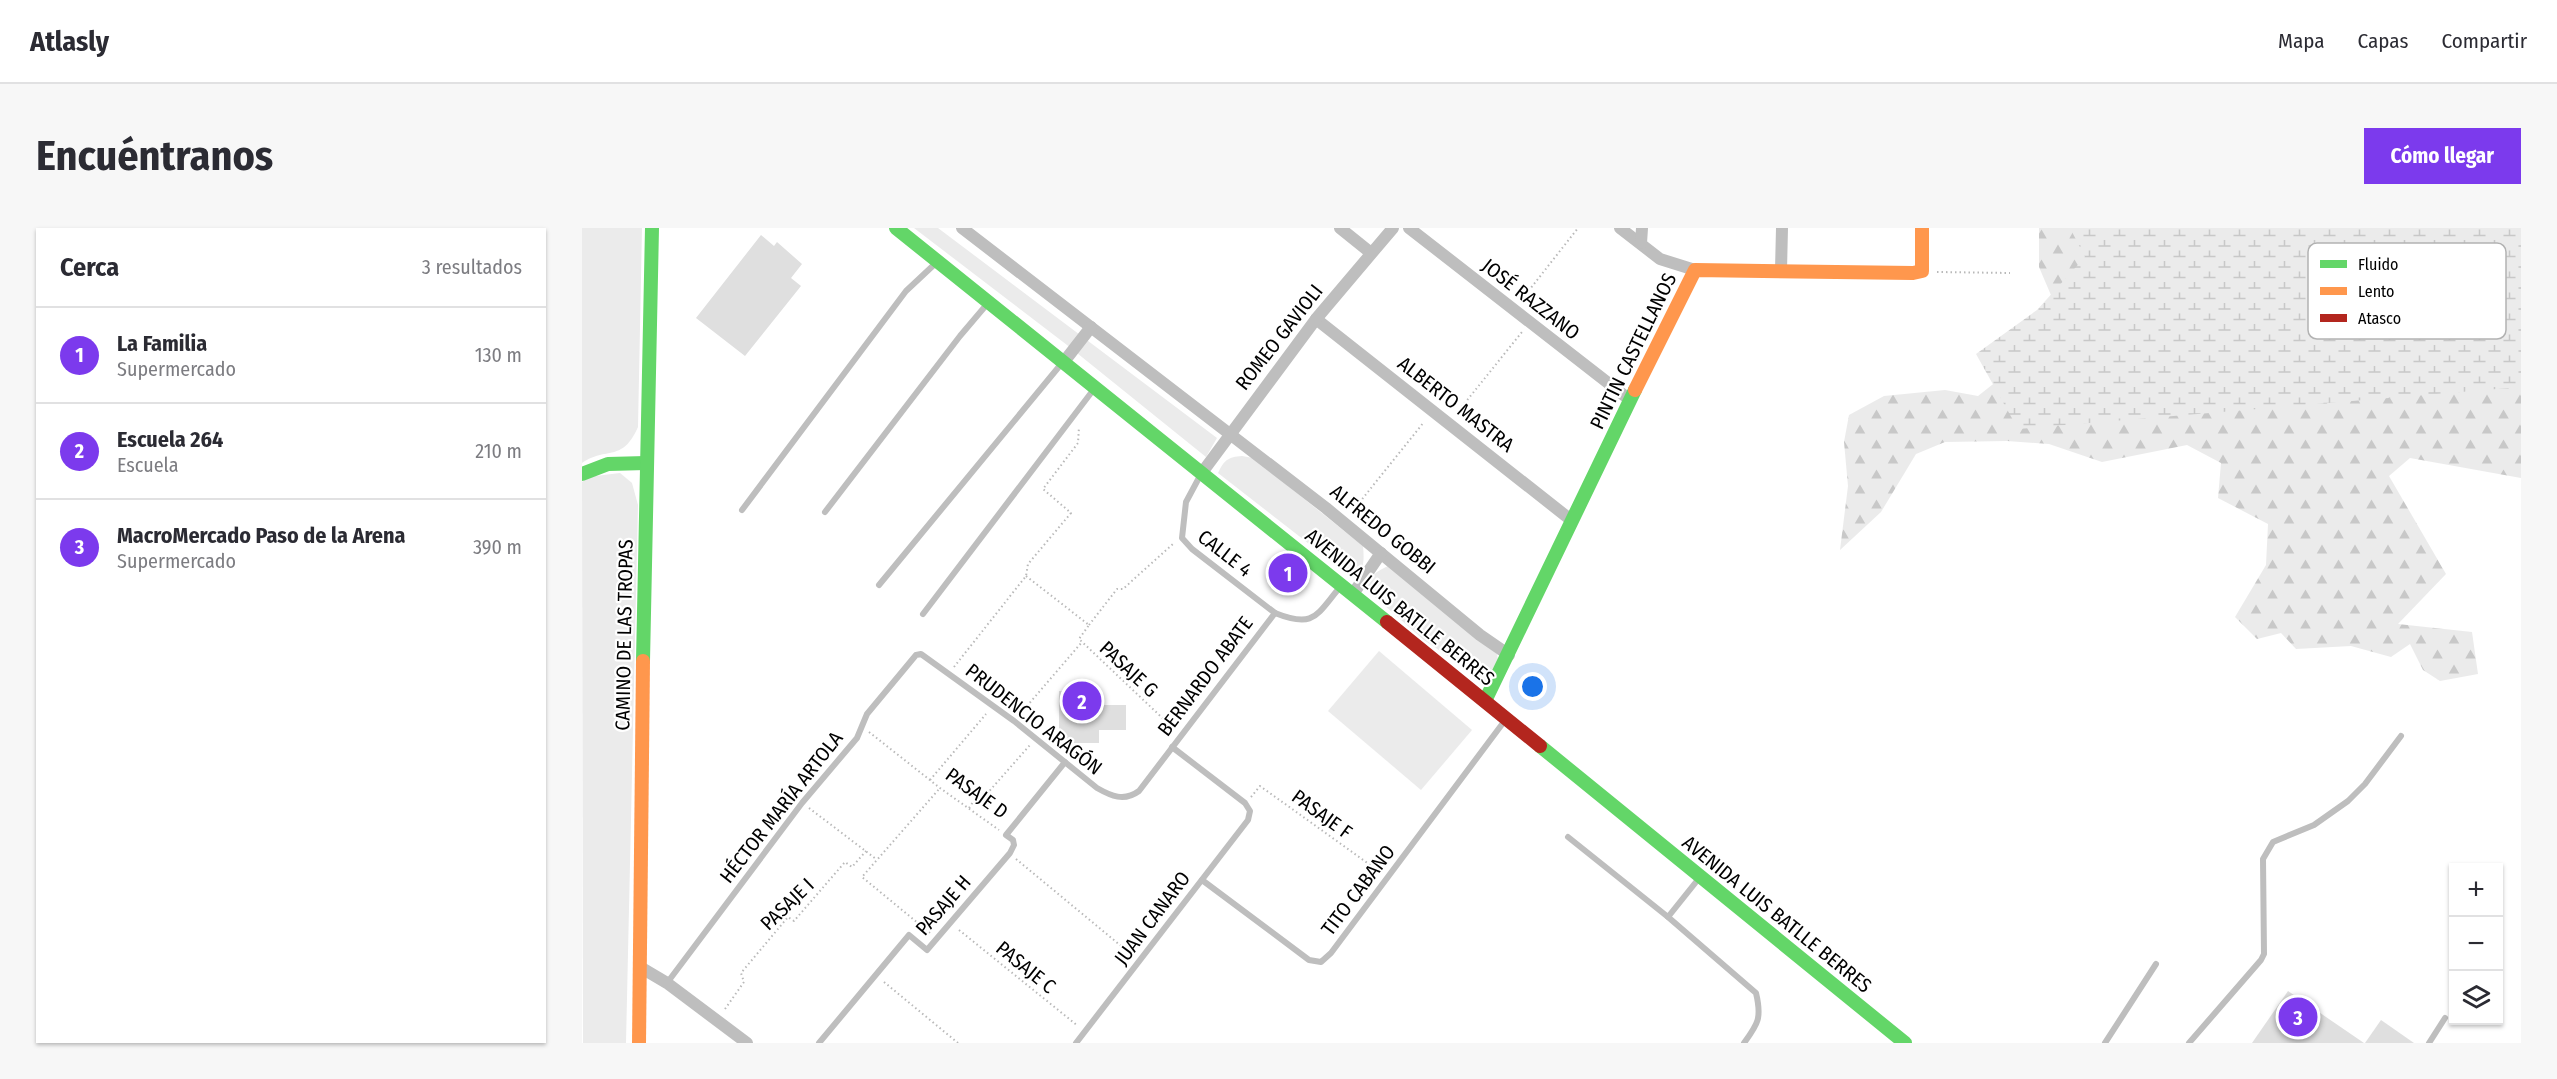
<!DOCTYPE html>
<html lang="es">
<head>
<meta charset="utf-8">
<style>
  body { margin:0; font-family:"Fira Sans Condensed",sans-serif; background:#f7f7f7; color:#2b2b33 }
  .controls { position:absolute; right:18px; bottom:18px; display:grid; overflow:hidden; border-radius:0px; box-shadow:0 2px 4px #0004 }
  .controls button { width:54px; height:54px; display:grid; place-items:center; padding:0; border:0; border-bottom:2px solid #e1e1e2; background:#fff; color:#2b2b33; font:30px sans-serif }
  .you { position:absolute; left:951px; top:459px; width:21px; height:21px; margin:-15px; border:4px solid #fff; border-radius:50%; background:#1a73e8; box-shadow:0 0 0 9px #1a73e833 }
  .badge { display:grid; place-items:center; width:39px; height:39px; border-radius:50%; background:#7c3aed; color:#fff; font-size:20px; font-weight:700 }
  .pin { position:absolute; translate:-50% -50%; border:3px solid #fff; box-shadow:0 2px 6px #0006 }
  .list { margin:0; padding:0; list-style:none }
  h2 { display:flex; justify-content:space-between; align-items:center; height:78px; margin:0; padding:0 24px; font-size:26px }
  h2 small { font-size:20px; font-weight:400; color:#7c7c81 }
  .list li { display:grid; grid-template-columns:39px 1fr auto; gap:18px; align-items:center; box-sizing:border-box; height:96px; padding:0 24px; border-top:2px solid #e1e1e2 }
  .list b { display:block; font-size:22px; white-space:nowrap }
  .list p { margin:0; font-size:20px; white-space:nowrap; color:#7c7c81 }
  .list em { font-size:20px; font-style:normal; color:#7c7c81 }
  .icon { flex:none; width:33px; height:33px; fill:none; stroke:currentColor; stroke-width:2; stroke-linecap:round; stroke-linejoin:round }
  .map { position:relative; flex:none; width:1939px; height:815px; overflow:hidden; border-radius:0px }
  header { display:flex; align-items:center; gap:36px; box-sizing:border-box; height:84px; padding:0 30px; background:#fff; border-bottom:2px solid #e1e1e2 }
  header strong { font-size:28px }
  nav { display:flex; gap:33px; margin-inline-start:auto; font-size:21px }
  .intro { display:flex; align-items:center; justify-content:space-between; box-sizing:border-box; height:144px; padding:0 36px }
  h1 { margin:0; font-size:42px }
  .button { padding:15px 27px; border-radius:0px; background:#7c3aed; color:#fff; font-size:21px; font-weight:700 }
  main { display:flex; gap:36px; padding:0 36px }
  aside { flex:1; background:#fff; border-radius:0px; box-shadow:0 2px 4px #0004 }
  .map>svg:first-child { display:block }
  .grass { fill:#ebebeb }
  .forest { fill:url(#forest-firs) }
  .wetland { fill:url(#wetland-marsh) }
  .building { fill:#dfdfdf }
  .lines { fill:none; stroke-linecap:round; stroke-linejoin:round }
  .path { stroke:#b9b9b9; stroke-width:2; stroke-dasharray:1.5 3; stroke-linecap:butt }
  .lane { stroke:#bebebe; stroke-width:6 }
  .street { stroke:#bebebe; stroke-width:12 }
  .fast { stroke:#63d668; stroke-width:14 }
  .slow { stroke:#ff974d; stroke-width:14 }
  .jam { stroke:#b3261e; stroke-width:14 }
  .labels { text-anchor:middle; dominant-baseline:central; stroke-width:4.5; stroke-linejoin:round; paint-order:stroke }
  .street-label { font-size:20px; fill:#000; stroke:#fff }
  .key { fill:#fff; stroke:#b2b2b2; stroke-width:1.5 }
  .key-label { font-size:16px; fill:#000 }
</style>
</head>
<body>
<header>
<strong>Atlasly</strong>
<nav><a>Mapa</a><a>Capas</a><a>Compartir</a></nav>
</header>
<div class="intro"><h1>Encuéntranos</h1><a class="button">Cómo llegar</a></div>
<main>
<aside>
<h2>Cerca<small>3 resultados</small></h2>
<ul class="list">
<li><span class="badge">1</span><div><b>La Familia</b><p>Supermercado</p></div><em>130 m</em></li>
<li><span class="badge">2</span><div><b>Escuela 264</b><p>Escuela</p></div><em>210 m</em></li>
<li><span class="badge">3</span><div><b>MacroMercado Paso de la Arena</b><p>Supermercado</p></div><em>390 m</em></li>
</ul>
</aside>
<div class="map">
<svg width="1939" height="815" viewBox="0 0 1939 815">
  <defs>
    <pattern id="forest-firs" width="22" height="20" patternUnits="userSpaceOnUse" patternTransform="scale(1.5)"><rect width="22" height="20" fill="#ebebeb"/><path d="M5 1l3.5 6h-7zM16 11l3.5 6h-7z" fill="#c8c8c8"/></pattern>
    <pattern id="wetland-marsh" width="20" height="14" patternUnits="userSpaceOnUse" patternTransform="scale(1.5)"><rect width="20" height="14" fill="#ebebeb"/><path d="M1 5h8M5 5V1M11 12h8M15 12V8" fill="none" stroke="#c8c8c8"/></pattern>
  </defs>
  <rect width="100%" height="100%" fill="#fff"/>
  <g class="grass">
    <path d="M0 0H60L56 199C40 235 25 218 0 235Z"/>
    <polygon points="332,0 356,0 635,210 624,229 485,117"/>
    <path d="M660 228 671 230 781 318C782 329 783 342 773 350L767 347 636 245C642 232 646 229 660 228Z"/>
    <polygon points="38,245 50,255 56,277 44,815 1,815 0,254 5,249"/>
    <path d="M806 338 915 426 916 432 904 454 842 412 785 362C786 349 795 343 806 338Z"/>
    <polygon points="797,423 890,502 839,562 746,483"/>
  </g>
  <polygon class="forest" points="1457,0 1939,0 1939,250 1828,230 1807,248 1864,346 1816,396 1890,404 1896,446 1858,453 1841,442 1828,416 1809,429 1769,418 1714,421 1699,405 1675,411 1653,389 1684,337 1686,296 1636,270 1639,235 1605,217 1520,234 1467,216 1425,213 1363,214 1334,226 1299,284 1258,322 1266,258 1262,214 1267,187 1302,168 1363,162 1396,168 1467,112 1477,86 1457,39"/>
  <polygon class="wetland" points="1488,0 1939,0 1939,159 1436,201 1394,126 1455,82 1503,29"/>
  <g class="building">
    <polygon points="179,7 192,18 195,14 220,36 209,50 219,58 163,128 114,90"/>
    <polygon points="477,463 518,463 518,477 544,477 544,502 517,502 517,515 477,515"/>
    <polygon points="1706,763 1782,815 1670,815"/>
    <polygon points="1799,792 1832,815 1783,815"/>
  </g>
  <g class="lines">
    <g class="path">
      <polyline points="1355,44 1428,45"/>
      <polyline points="941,70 996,0"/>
      <polyline points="874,186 940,104"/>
      <polyline points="769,285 842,194"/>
      <polyline points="444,348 507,397 497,411 592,501"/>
      <polyline points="507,397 535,361 541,361 592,315"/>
      <polyline points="372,439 444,348 446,336 489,285 461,261 496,215 497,199"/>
      <polyline points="439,485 500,414"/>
      <polyline points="287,504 358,560 417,602"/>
      <polyline points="348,552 404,486"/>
      <polyline points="669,569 678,558 798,644"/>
      <polyline points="227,580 294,631"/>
      <polyline points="387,580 391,574 395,577 448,517"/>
      <polyline points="434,631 550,727"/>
      <polyline points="377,702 496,798"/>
      <polyline points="348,705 280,649 358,560"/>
      <polyline points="302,754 376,815"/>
      <polyline points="143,781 162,754 159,745 206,689 212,693 263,634 270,639 284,623"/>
    </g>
    <g class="lane">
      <polyline points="619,246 604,274 600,310 610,321 693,385"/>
      <polyline points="160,282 324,63 355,34"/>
      <polyline points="243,284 378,108 406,75"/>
      <polyline points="297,357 480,135"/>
      <polyline points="341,386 512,161"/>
      <path d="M986 609 1086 689 1174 765C1180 790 1176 796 1162 815"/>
      <polyline points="620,652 727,732 739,734 749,725 924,491"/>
      <polyline points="1086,689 1118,649"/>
      <path d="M85 755 220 575 275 510 285 486 334 427 339 426 432 493 515 560C529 568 542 574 557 563L693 385C733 401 734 387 759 358"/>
      <polyline points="237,815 327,707 345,722 428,625 432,617 431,612 424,607 483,534"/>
      <polyline points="494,815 666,592 668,583 663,575 590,519"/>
      <polyline points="1523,815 1574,736"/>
      <polyline points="1607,815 1679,732 1682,726 1681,631 1691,614 1732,597 1766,573 1783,556 1819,508"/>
      <polyline points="1847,815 1863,790"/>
    </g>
    <g class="street">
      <polyline points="380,0 744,280 898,407 927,427"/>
      <polyline points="758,0 789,25"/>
      <polyline points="827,0 1048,172"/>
      <polyline points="1038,0 1078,31 1113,42"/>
      <polyline points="1059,15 1060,0"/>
      <polyline points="1199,42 1200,0"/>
      <polyline points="734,91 989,292"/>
      <polyline points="481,135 509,99"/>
      <polyline points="619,246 734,91 811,0"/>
      <polyline points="771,366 799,325"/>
      <polyline points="58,739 85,755 165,815"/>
    </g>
    <g class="fast">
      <polyline points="314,0 805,394"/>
      <polyline points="0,246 26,236 64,235"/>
      <polyline points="61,433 70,0"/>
      <polyline points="903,473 1053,162"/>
      <polyline points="958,518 1323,815"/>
    </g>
    <g class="slow">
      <polyline points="1053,162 1113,42 1331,45 1340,43 1340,0"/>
      <polyline points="57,815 61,433"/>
    </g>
    <polyline class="jam" points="805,394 958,518"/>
  </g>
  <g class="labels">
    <g class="street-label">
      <text transform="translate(949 71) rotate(38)">JOSÉ RAZZANO</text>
      <text transform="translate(697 109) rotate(-52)">ROMEO GAVIOLI</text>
      <text transform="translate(1051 123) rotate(-64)">PINTIN CASTELLANOS</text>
      <text transform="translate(874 176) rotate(38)">ALBERTO MASTRA</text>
      <text transform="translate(801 301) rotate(39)">ALFREDO GOBBI</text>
      <text transform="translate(643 325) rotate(38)">CALLE 4</text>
      <text transform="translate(818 379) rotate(39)">AVENIDA LUIS BATLLE BERRES</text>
      <text transform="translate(42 407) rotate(-89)">CAMINO DE LAS TROPAS</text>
      <text transform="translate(547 441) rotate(43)">PASAJE G</text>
      <text transform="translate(623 448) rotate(-53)">BERNARDO ABATE</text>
      <text transform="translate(452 491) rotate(38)">PRUDENCIO ARAGÓN</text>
      <text transform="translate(395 565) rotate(36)">PASAJE D</text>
      <text transform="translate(199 579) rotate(-52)">HÉCTOR MARÍA ARTOLA</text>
      <text transform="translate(740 586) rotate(36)">PASAJE F</text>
      <text transform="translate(776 662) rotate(-53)">TITO CABANO</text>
      <text transform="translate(205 676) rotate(-44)">PASAJE I</text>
      <text transform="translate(361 677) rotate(-49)">PASAJE H</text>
      <text transform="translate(1195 686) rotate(39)">AVENIDA LUIS BATLLE BERRES</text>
      <text transform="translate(570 690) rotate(-53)">JUAN CANARO</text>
      <text transform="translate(444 739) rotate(39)">PASAJE C</text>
    </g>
  </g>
  <rect x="1726" y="15" width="198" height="96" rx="9" class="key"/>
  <rect x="1738" y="32" width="27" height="8" fill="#63d668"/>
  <rect x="1738" y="59" width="27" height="8" fill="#ff974d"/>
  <rect x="1738" y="86" width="27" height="8" fill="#b3261e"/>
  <g class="key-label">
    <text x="1776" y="42">Fluido</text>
    <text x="1776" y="69">Lento</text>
    <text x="1776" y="96">Atasco</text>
  </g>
</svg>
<div class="controls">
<button>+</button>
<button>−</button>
<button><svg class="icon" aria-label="layers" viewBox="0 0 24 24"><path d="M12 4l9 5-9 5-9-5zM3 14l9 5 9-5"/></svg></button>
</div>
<div class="you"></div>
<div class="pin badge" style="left:706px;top:345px">1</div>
<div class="pin badge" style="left:500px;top:473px">2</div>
<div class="pin badge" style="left:1716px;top:789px">3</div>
</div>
</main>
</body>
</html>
